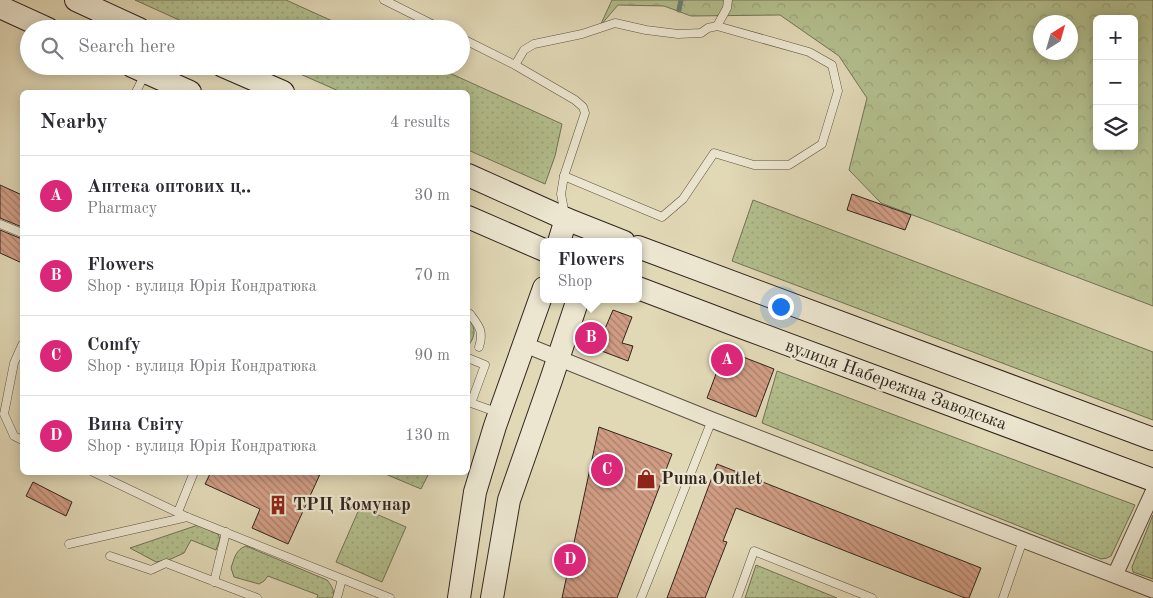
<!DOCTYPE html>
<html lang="en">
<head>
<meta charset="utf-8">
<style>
  body { margin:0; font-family:"Old Standard TT",serif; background:#f7f7f7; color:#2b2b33 }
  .controls { position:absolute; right:15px; top:15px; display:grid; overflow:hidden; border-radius:8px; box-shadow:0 2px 12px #0003 }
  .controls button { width:45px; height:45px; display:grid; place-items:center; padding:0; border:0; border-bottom:1px solid #e1e1e2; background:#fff; color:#2b2b33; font:25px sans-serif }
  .compass { position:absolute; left:1033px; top:15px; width:45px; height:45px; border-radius:50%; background:#fff; box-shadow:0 2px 12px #0003; rotate:37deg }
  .you { position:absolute; left:780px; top:306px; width:18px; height:18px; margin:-12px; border:4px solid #fff; border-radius:50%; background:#1a73e8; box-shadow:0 0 0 8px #1a73e833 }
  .badge { display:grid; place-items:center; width:32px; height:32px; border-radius:50%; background:#db2777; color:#fff; font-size:16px; font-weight:700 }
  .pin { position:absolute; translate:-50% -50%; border:2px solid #fff; box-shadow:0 1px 5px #0006 }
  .popup { position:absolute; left:540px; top:238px; width:102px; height:65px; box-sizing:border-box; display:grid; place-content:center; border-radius:8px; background:#fff; filter:drop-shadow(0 1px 4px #0005); font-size:16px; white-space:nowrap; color:#7c7c81 }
  .popup b { font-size:19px; color:#2b2b33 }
  .popup::after { content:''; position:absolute; left:50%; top:100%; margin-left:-10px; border:10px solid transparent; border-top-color:#fff }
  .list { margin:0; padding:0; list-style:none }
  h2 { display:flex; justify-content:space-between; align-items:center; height:65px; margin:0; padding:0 20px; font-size:21px }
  h2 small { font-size:16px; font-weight:400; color:#7c7c81 }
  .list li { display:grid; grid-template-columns:32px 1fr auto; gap:15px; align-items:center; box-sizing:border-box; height:80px; padding:0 20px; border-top:1px solid #e1e1e2 }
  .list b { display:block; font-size:19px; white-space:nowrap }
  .list p { margin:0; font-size:16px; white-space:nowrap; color:#7c7c81 }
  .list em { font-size:16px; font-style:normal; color:#7c7c81 }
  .icon { flex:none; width:28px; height:28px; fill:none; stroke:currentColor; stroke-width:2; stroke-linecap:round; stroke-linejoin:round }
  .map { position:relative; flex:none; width:1153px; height:598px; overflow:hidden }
  .search { position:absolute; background:#fff; box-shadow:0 2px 12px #0003; left:20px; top:20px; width:450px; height:55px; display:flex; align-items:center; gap:12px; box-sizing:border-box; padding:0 18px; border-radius:28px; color:#7c7c81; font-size:19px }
  .panel { position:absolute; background:#fff; box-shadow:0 2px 12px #0003; left:20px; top:90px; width:450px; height:385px; border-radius:8px }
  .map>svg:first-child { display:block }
  .grass { fill:url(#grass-dots); stroke:#727256 }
  .forest { fill:url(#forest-crowns); stroke:#727256; fill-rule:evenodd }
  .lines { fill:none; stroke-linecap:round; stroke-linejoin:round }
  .stream { stroke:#6d7f71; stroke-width:5 }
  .building { fill:url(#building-back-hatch); stroke:#31251e }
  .service-casing { stroke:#5d5244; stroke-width:9 }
  .minor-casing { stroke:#5d5244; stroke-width:17 }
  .secondary-casing { stroke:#31251e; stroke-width:24 }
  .service { stroke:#ece6d0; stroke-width:8 }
  .minor { stroke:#ece6d0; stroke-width:15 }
  .secondary { stroke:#ece6d0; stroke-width:22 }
  .labels { text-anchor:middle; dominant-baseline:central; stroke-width:4.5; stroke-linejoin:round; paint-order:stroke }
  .street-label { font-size:18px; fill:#31251e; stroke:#ece6d0 }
  .poi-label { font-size:18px; font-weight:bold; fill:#31251e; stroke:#ece6d0; text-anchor:start }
</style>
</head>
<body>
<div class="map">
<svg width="1153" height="598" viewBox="0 0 1153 598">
  <defs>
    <pattern id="grass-dots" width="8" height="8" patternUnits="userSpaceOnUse" patternTransform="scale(1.25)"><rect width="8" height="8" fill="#b3be8d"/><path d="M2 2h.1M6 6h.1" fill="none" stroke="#9aa379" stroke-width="1.8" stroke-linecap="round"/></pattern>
    <pattern id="forest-crowns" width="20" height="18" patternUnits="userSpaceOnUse" patternTransform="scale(1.25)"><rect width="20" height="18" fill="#b3be8d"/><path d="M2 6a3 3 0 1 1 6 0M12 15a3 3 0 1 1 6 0" fill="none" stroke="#9aa379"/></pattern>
    <pattern id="building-back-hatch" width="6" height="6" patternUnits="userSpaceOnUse" patternTransform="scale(1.25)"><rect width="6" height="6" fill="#d09c83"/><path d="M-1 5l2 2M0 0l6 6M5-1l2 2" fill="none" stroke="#a97f6b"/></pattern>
  </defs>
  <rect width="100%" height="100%" fill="#e1d8b6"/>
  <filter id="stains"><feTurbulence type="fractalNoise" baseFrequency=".004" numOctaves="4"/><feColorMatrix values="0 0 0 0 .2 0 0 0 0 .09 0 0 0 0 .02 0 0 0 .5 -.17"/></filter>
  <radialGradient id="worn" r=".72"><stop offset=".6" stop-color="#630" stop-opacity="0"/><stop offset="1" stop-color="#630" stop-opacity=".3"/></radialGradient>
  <g class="grass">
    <polygon points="135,0 286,0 350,29 199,29"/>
    <polygon points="282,66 434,66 562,124 555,156 545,184 468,150 468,92 341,92"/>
    <polygon points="753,200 1153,352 1153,420 732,261"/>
    <path d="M468 319C477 328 475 337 468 346Z"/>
    <polygon points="777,371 1135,505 1111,556 1107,558 1101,559 762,423"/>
    <polygon points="383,473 429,473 421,489"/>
    <polygon points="360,507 406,527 382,582 336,562"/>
    <polygon points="1153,515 1153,579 1133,572 1132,567"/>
    <polygon points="198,525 218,534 220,539 216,550 191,540 184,553 171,559 156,562 130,548"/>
    <path d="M246 546 327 580C332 586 334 590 334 598H317L318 595 268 576 264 581 259 584 234 577 231 568C234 559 236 549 246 546Z"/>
    <polygon points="756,565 837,598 745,598"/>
  </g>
  <path class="forest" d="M612 0H1153V306L881 203 849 170 867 98 839 56 780 15 691 16 664 6 618 5 600 26ZM1097 19H1134V146H1097ZM1040 22H1070V52H1040Z"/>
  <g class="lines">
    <polyline class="stream" points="679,10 681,0"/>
  </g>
  <g class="building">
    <polygon points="0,185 22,195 22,227 0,218"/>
    <polygon points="852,194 911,215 905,230 847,210"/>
    <polygon points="0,230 22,239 22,263 0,253"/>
    <polygon points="613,310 632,317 622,343 633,346 628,361 583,344 590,326 604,331"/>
    <polygon points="725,350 774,369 756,417 707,398"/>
    <polygon points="599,427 672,454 617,598 562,598"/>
    <polygon points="717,464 981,568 969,598 965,598 736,508 723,541 727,542 705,598 667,598"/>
    <polygon points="211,472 321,472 288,544 252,528 260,509 205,484"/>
    <polygon points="33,482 72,502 66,516 26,496"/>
  </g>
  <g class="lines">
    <defs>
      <g id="service">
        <polyline points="384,0 442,29"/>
        <polyline points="717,26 727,8 728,0"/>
        <polyline points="461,38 515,65 575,100 583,107 585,113 564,176 561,194 565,215"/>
        <polyline points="515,65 524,50 534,44 582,34 615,23 646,30 678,34 701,33 708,28 717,26 809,52 832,65 838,91 822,144 789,165 754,165 714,153 683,199 662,217 564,176"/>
        <polyline points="136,92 145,74"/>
        <polyline points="0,224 22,233"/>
        <path d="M468 313 470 314C479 326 484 331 479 347"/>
        <polyline points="22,345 14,363 4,414 14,436 22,440"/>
        <polyline points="468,358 485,365 471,403 499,413"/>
        <polyline points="93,472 187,517 390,598"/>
        <polyline points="178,512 194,472"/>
        <polyline points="69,544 187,517"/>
        <polyline points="110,556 151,570 166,563 257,598"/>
        <polyline points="214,582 226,532"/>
        <polyline points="337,598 342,579"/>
        <polyline points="641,598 712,420"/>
        <polyline points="737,598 754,551 872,598"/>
        <polyline points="1003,598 1023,540"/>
      </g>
      <g id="minor">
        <polyline points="523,344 712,420 1153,590"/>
        <polyline points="1115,575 1153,492"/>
      </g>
      <g id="secondary">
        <polyline points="76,0 139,29"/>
        <polyline points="0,7 48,29"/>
        <polyline points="132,66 190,92"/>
        <polyline points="223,66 283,92"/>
        <polyline points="468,175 566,219 624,242"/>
        <polyline points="468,217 544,250"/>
        <polyline points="559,242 566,219"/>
        <polyline points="638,247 1153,439"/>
        <polyline points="638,288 741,327 1153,480"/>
        <polyline points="459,598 475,492 495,426 544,288"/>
        <polyline points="492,598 509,500 551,380 578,299"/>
      </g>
    </defs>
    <use href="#service" class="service-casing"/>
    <use href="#minor" class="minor-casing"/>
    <use href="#secondary" class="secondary-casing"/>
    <use href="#service" class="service"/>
    <use href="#minor" class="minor"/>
    <use href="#secondary" class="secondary"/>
  </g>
  <defs>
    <symbol id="shop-bare" viewBox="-9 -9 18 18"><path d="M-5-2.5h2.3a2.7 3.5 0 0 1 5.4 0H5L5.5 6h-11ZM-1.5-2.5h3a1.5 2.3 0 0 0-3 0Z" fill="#8f2418" stroke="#ece6d0" stroke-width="2.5" paint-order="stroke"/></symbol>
    <symbol id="building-bare" viewBox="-9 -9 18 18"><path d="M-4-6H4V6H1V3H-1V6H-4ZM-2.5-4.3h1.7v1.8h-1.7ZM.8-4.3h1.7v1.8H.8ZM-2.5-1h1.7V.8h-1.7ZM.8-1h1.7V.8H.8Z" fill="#8f2418" stroke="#ece6d0" stroke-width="2.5" paint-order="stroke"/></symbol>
  </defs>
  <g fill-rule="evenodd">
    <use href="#shop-bare" x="632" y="465" width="28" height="28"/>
    <use href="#building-bare" x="264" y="491" width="28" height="28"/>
  </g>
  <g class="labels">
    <g class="street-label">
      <text transform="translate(896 385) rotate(20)">вулиця Набережна Заводська</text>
    </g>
    <g class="poi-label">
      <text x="661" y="479">Puma Outlet</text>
      <text x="293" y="505">ТРЦ Комунар</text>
    </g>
  </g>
  <rect width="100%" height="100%" filter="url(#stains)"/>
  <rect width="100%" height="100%" fill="url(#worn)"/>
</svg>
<div class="controls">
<button>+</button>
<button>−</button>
<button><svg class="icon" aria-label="layers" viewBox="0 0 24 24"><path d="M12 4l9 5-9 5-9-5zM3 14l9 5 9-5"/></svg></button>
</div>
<svg class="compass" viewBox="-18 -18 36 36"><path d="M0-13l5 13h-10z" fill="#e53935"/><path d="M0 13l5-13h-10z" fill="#7c7c81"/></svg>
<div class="you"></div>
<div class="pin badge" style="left:727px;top:360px">A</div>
<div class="pin badge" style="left:591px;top:338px">B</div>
<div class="popup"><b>Flowers</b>Shop</div>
<div class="pin badge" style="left:607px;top:470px">C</div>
<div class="pin badge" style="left:570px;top:560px">D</div>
<div class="search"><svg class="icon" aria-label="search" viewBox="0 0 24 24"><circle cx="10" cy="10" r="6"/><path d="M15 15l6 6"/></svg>Search here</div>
<section class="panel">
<h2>Nearby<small>4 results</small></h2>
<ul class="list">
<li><span class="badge">A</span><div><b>Аптека оптових ц‥</b><p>Pharmacy</p></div><em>30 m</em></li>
<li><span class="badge">B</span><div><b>Flowers</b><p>Shop · вулиця Юрія Кондратюка</p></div><em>70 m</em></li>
<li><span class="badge">C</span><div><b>Comfy</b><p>Shop · вулиця Юрія Кондратюка</p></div><em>90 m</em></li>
<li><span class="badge">D</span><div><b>Вина Світу</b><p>Shop · вулиця Юрія Кондратюка</p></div><em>130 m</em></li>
</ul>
</section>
</div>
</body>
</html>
